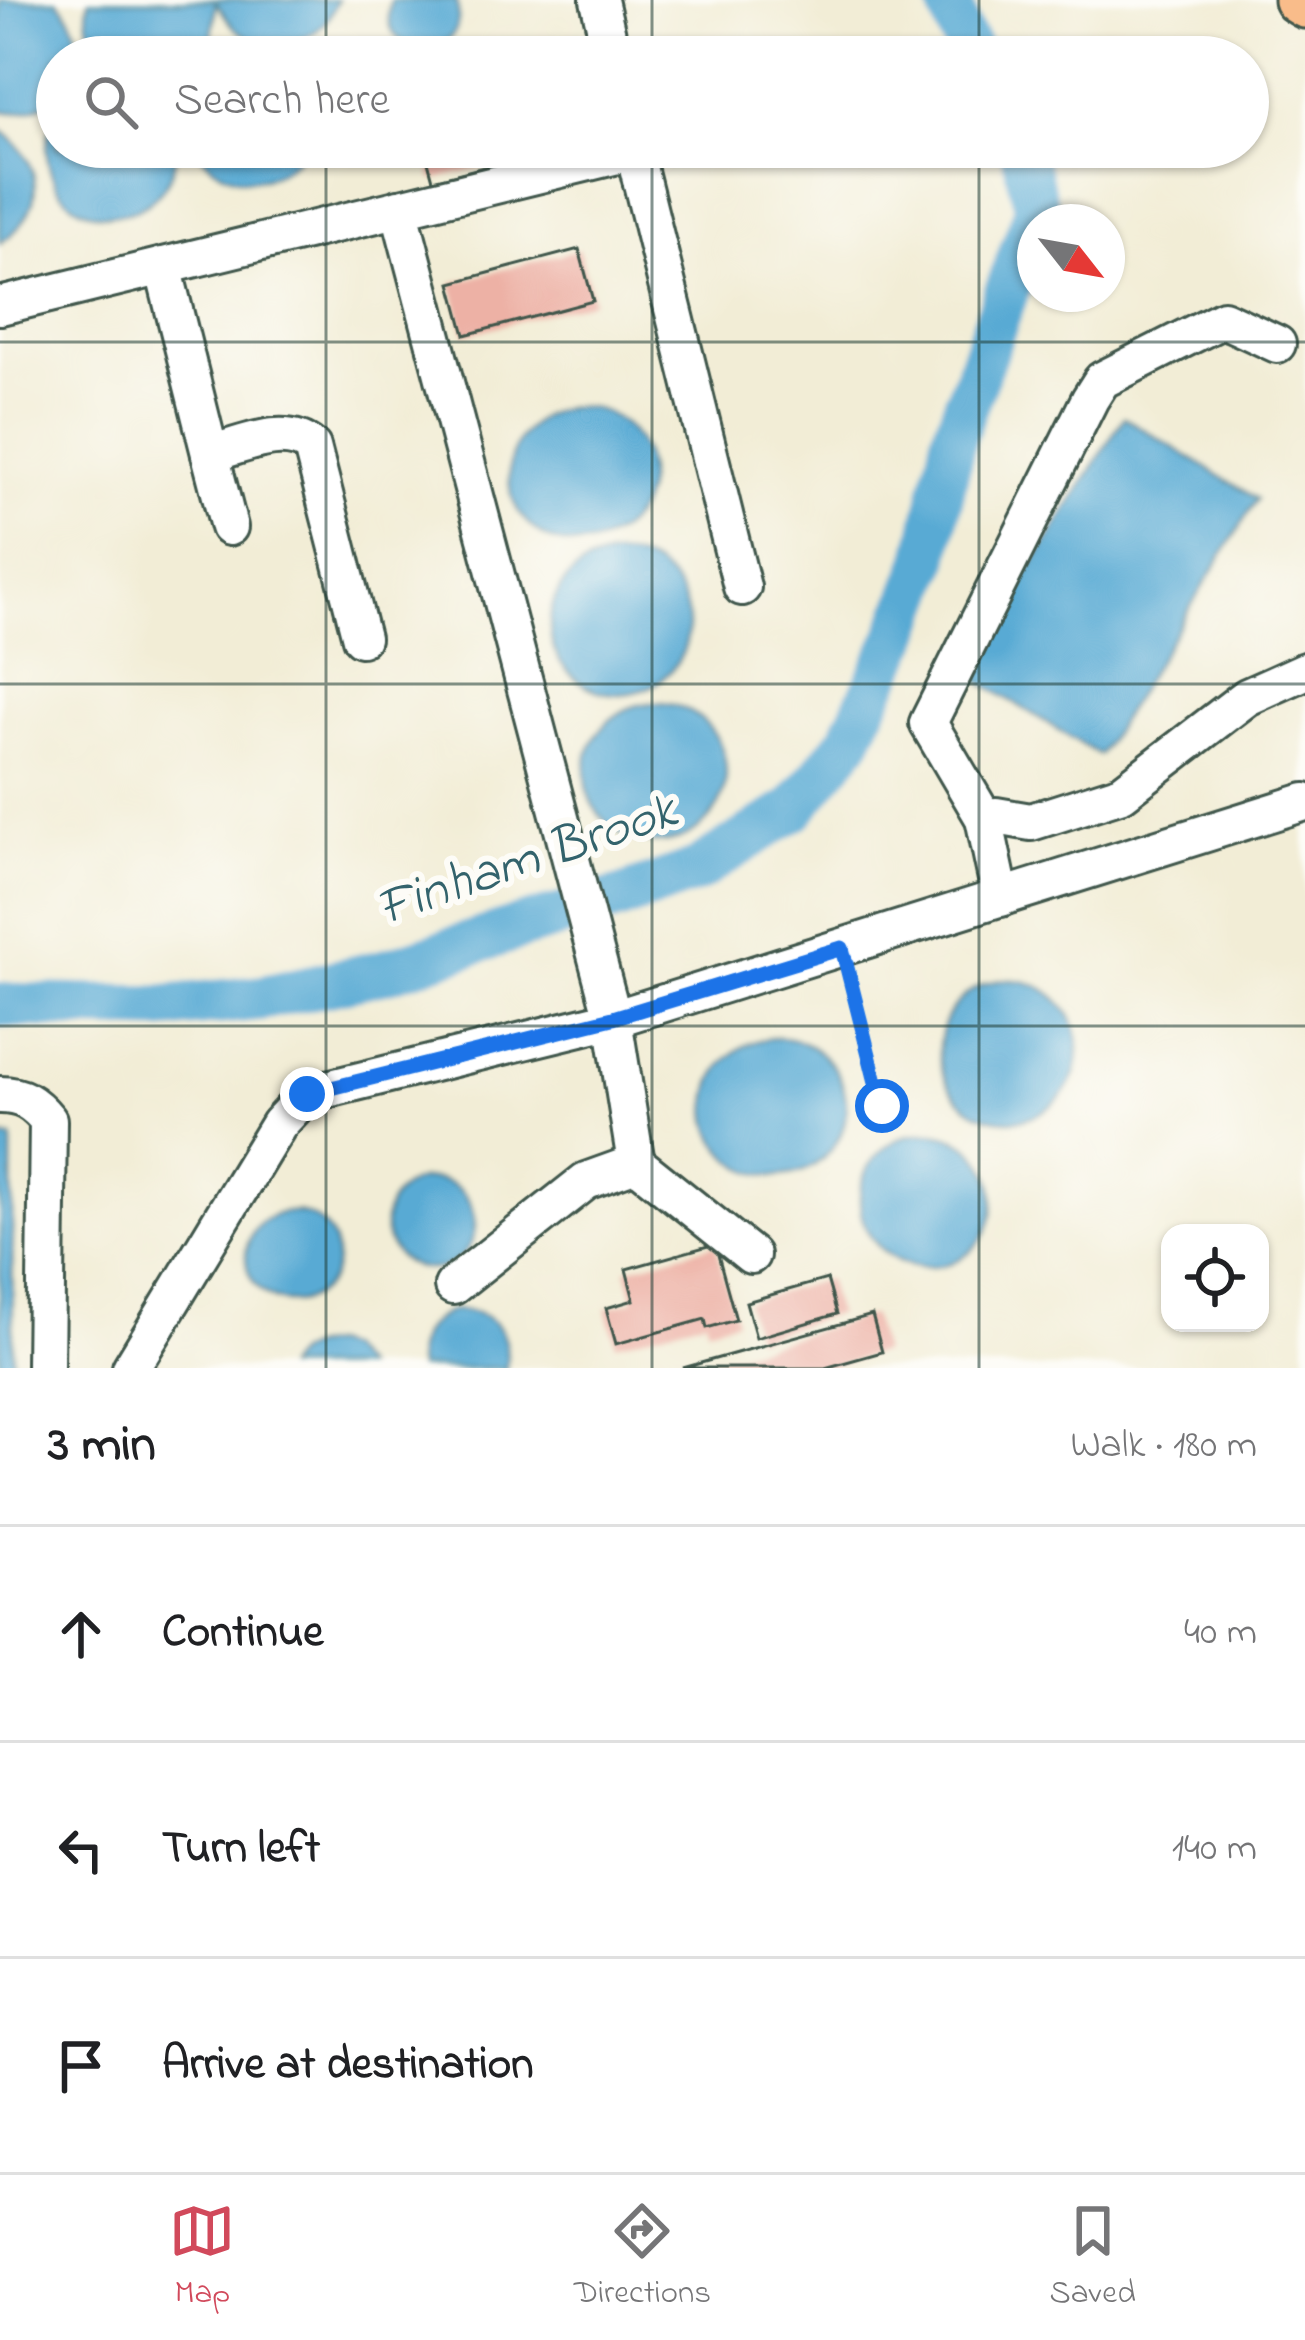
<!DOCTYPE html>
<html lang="en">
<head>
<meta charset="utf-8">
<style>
  body { margin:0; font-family:"Indie Flower",sans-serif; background:#f2f2f2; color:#202124 }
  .controls { position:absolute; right:36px; bottom:36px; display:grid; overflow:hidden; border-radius:24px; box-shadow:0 3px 9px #0004 }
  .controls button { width:108px; height:108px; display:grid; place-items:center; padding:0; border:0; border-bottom:3px solid #e0e0e0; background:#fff; color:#202124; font:60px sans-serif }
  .compass { position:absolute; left:1017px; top:204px; width:108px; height:108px; border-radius:50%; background:#fff; box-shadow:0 3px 9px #0004; rotate:121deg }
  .stop { position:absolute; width:36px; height:36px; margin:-27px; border:9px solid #1a73e8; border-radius:50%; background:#fff }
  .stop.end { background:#1a73e8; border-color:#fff; box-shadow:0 3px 12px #0008 }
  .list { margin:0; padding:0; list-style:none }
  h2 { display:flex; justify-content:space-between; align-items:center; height:156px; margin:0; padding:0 48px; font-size:51px }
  h2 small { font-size:39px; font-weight:400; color:#757577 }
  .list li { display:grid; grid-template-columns:78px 1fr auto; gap:36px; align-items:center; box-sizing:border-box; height:216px; padding:0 48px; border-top:3px solid #e0e0e0 }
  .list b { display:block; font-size:45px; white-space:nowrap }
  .list em { font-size:39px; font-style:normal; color:#757577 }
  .icon { flex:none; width:66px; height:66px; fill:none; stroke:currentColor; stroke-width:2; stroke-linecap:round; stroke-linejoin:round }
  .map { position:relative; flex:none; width:1305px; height:1368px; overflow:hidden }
  .search { position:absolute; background:#fff; box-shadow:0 3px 9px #0004; left:36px; right:36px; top:36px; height:132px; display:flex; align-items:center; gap:30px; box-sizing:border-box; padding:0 42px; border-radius:66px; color:#757577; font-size:45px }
  .sheet { height:804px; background:#fff }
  nav { display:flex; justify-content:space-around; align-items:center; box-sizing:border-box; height:168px; border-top:3px solid #e0e0e0; background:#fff; font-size:33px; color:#757577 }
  nav a { display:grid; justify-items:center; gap:6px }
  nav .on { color:#d1495b }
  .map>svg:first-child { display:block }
  .water { fill:#59aad4; stroke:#3c7484; stroke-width:3 }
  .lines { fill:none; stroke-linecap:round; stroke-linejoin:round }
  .river { stroke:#59aad4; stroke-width:45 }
  .building { fill:#edb1a5 }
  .minor-casing { stroke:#3f574c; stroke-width:42 }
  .major-casing { stroke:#3f574c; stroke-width:51 }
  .path { stroke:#3f574c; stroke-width:4.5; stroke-dasharray:9 9; stroke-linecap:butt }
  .minor { stroke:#fff; stroke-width:36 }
  .major { stroke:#f9bc8a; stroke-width:45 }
  .route { stroke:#1a73e8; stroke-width:15 }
  .grid { fill:none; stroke:#1f3d34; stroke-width:3; stroke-opacity:0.55 }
  .labels { text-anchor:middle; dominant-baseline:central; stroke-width:12; stroke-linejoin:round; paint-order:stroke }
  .water-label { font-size:54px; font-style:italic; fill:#33636c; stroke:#fdfcf7 }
</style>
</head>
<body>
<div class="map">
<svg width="1305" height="1368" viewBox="0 0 1305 1368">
  <rect width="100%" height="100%" fill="#fdfcf7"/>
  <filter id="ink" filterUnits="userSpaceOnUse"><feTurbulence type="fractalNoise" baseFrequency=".00833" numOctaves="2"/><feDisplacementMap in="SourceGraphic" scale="24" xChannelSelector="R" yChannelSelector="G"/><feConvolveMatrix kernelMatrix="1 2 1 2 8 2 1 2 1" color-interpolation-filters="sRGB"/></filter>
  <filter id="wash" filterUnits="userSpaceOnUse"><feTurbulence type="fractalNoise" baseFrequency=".004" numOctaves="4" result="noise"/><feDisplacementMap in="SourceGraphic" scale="48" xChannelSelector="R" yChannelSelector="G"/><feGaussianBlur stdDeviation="2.7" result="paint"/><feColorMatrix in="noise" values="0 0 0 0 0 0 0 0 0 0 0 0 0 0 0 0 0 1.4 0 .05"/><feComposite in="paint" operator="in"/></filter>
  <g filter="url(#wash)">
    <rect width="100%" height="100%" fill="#f2edd6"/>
    <g class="water">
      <path d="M0 0H57C72 15 81 36 77 57H57V96C38 109 23 115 0 111Z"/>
      <path d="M89 0H338C334 8 329 18 323 25 299 48 258 49 234 27 227 20 222 10 216 3L212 37 199 57H105C92 39 83 22 89 0Z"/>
      <path d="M391 0H456C475 65 372 63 391 0Z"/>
      <path d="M57 116V147H176C175 228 62 241 48 161 45 146 48 129 57 116Z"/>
      <path d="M0 129C45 161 48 211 0 243Z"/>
      <path d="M195 147H306C277 190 224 190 195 147Z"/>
      <circle cx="578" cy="476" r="69"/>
      <polygon points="1124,417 1257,499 1099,755 966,673"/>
      <circle cx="619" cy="625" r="69"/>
      <circle cx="656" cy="773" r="70"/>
      <circle cx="1009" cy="1050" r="70"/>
      <circle cx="777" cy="1107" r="69"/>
      <circle cx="927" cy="1200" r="67"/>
      <polygon points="0,1138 12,1138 13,1368 0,1368"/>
      <circle cx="430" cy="1224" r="45"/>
      <circle cx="291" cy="1257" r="45"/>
      <path d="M453 1310C491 1310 511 1329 506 1368H418C412 1339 427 1321 453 1310Z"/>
      <path d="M330 1344 346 1349 363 1368H285C295 1350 310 1345 330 1344Z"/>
    </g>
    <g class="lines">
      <g class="river">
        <polyline points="948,0 961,34 974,57"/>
        <polyline points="0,1005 159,1008 261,998 386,971 515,929 615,900 698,870 794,809 850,740 898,638 927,561 954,437 1037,208 1021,147"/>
      </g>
    </g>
    <g id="blocks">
      <g class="building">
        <polygon points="454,147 484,147 488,166 433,180 426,154"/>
        <polygon points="579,249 593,301 465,335 451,283"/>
        <polygon points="715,1244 736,1320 707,1328 705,1319 616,1344 606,1308 634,1300 626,1269"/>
        <polygon points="827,1279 837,1314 756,1338 746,1302"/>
        <polygon points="872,1315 882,1352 825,1368 683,1368"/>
      </g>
    </g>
  </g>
  <g filter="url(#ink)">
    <use href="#blocks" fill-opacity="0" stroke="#3f574c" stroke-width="3"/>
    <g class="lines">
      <defs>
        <g id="minor">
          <polyline points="599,0 612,57"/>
          <polyline points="633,147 742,587"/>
          <polyline points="399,208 613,1019 636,1163 751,1255"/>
          <path d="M163 266 210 454C241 446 284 424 312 447L361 638"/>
          <polyline points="0,306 634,151"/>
          <polyline points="210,454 229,527"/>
          <polyline points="984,818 996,816 1031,822 1122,793 1247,697 1305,671"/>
          <polyline points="1001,898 984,818 928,723 1090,399 1102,380 1223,319 1277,344"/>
          <path d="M0 1095C22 1095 34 1103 48 1120L45 1368"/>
          <polyline points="453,1286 586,1181 636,1163"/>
          <polyline points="131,1368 279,1124 307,1094 613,1019 1305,802"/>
        </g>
        <polyline id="major" points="1297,0 1305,5"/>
      </defs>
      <use href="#minor" class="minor-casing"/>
      <use href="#major" class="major-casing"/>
      <polyline class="path" points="849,977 882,1107"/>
      <use href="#minor" class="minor"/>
      <use href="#major" class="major"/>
    </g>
  </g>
  <g class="lines" filter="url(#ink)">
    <polyline class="route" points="307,1094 613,1018 842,948 882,1106"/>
  </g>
  <path class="grid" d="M326 0V57M652 0V57M979 0V57M326 147V1368M652 147V1368M979 147V1368M0 342H1305M0 684H1305M0 1026H1305"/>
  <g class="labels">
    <g class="water-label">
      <text transform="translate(527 862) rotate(-19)">Finham Brook</text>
    </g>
  </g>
</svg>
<div class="controls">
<button><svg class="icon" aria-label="locate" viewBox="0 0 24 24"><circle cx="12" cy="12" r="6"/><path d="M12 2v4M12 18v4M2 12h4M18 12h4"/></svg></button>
</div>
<svg class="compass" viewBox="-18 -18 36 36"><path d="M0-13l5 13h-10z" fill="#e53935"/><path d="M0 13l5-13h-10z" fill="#757577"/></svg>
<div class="stop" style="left:882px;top:1106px"></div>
<div class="stop end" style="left:307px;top:1094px"></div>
<div class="search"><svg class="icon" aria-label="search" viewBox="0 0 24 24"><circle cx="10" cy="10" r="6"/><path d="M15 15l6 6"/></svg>Search here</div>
</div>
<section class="sheet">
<h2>3 min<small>Walk · 180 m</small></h2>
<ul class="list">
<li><svg class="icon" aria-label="ahead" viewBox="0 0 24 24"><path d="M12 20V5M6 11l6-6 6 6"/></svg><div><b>Continue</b></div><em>40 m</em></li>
<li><svg class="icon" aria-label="left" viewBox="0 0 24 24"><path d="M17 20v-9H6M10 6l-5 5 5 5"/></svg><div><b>Turn left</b></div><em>140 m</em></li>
<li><svg class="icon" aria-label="arrive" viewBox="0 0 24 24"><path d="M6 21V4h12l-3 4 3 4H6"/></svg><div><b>Arrive at destination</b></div></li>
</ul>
</section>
<nav>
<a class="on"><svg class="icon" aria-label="map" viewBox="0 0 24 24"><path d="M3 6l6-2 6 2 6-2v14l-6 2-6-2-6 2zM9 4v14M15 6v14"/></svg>Map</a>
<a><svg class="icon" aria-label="directions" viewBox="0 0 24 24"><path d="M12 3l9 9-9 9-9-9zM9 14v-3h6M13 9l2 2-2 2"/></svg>Directions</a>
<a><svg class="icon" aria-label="saved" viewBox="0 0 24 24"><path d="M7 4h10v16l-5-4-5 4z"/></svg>Saved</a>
</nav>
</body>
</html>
